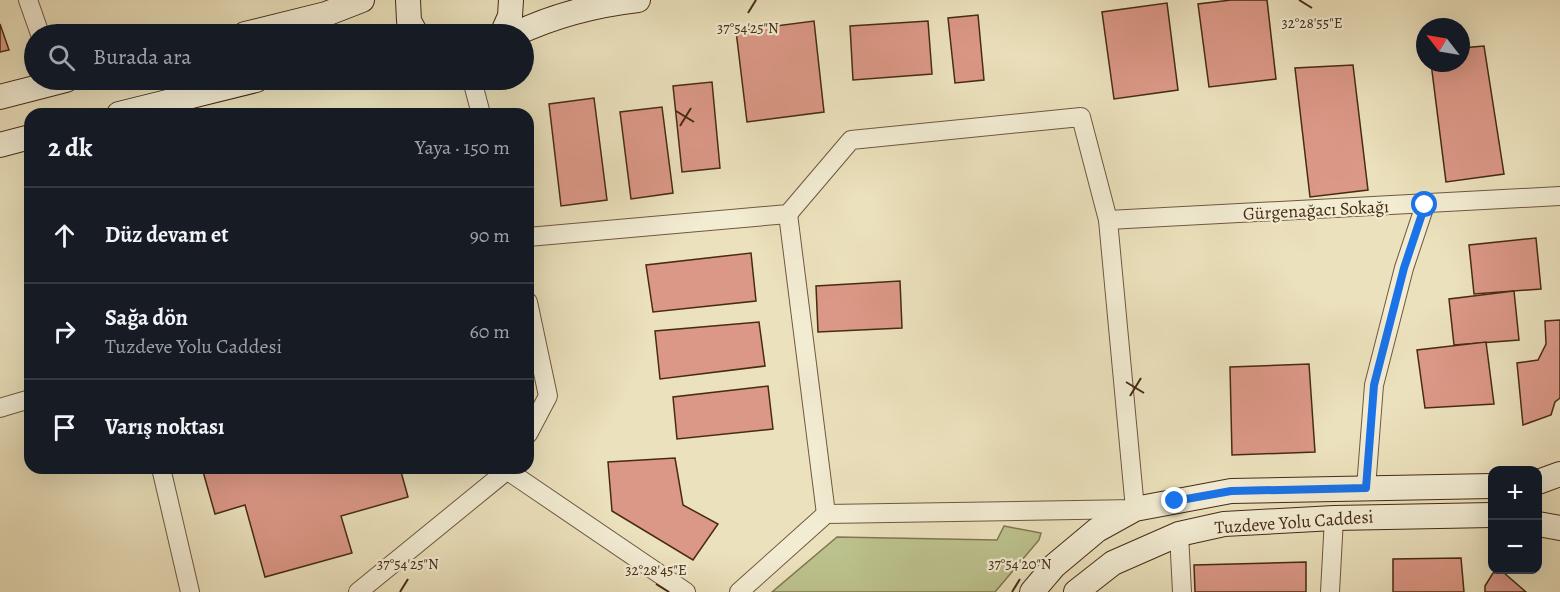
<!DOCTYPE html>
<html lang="tr">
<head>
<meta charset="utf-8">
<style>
  body { margin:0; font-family:Alegreya,serif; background:#242831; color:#f1f3f6 }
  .controls { position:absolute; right:18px; bottom:18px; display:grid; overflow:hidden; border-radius:12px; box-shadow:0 6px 24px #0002 }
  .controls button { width:54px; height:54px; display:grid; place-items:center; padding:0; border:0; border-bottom:2px solid #363941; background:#171b24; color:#f1f3f6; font:30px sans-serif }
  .compass { position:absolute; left:1416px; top:18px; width:54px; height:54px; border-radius:50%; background:#171b24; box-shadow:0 6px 24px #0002; rotate:301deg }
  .stop { position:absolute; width:18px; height:18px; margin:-14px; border:4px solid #1a73e8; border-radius:50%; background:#fff }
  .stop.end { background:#1a73e8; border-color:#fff; box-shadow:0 2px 6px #0008 }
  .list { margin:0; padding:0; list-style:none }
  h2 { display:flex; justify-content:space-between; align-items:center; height:78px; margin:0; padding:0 24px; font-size:26px }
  h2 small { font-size:20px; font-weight:400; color:#9ea1a6 }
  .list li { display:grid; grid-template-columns:39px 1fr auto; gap:18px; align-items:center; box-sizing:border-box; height:96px; padding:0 24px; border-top:2px solid #363941 }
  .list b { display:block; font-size:22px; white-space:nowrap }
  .list p { margin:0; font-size:20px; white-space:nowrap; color:#9ea1a6 }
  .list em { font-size:20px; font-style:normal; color:#9ea1a6 }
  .icon { flex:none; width:33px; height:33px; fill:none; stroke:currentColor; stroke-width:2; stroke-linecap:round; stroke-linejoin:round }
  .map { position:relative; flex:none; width:1560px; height:592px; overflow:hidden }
  .search { position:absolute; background:#171b24; box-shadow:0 6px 24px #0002; left:24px; top:24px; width:510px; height:66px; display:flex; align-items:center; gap:15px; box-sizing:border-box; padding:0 21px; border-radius:33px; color:#9ea1a6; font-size:22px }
  .panel { position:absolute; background:#171b24; box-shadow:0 6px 24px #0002; left:24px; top:108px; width:510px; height:366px; border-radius:18px }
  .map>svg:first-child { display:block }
  .green { fill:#bcc28d; stroke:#827651; stroke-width:1.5 }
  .building { fill:#db9886; stroke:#472b15; stroke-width:1.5 }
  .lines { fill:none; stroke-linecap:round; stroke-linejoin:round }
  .minor-casing { stroke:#70583f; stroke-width:20 }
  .secondary-casing { stroke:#472b15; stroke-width:26 }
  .minor { stroke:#f2ecd3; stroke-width:18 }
  .secondary { stroke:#f2ecd3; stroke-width:24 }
  .route { stroke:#1a73e8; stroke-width:8 }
  .ticks { fill:none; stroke:#472b15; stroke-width:2 }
  .labels { text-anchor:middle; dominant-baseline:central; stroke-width:4.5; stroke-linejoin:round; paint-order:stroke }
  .street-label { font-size:18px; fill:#472b15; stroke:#f2ecd3 }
  .ticks-label { font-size:15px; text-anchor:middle; fill:#472b15; stroke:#f2ecd3; stroke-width:4.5; stroke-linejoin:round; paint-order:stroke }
</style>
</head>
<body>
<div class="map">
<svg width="1560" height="592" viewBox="0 0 1560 592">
  <rect width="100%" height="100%" fill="#ebe1bc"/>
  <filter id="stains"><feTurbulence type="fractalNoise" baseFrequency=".00333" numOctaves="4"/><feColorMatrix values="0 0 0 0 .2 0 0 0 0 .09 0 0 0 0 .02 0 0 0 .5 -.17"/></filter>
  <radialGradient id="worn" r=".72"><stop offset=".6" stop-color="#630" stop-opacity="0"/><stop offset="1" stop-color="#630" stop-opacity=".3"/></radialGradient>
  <polygon class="green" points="1004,526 1041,533 1039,540 995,592 772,592 837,537 997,540"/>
  <g class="building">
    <polygon points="1231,0 1267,0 1276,79 1209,87 1198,4"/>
    <polygon points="1167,3 1178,90 1114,99 1102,12"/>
    <polygon points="978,15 984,80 955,83 948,18"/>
    <polygon points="814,21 824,112 747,122 736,31"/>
    <polygon points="928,21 932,74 853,80 850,26"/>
    <polygon points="0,24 9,50 0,52"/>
    <polygon points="1484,46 1504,174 1446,182 1431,63 1461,63 1461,48"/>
    <polygon points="1353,65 1368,190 1310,197 1295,68"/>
    <polygon points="712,82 720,168 682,172 673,86"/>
    <polygon points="594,98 607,200 561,206 549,104"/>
    <polygon points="662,107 673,193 631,199 620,112"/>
    <polygon points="1536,238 1541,289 1474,294 1469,245"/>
    <polygon points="751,253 756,301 653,312 646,265"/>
    <polygon points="900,281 902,328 818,332 816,286"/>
    <polygon points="1514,291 1519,340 1454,345 1449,299"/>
    <polygon points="1560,320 1560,398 1555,402 1551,415 1523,425 1517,363 1538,360 1546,344 1545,321"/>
    <polygon points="759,322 765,366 660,379 655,331"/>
    <polygon points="1486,342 1494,404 1425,408 1417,350"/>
    <polygon points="1309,364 1315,452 1232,455 1230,367"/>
    <polygon points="768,386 773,429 677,439 673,397"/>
    <polygon points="675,458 683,505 718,524 693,560 612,511 608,462"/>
    <polygon points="202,468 400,468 408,497 341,516 352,553 265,577 245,505 215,514"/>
    <polygon points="1461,558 1464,592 1393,592 1393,559"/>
    <polygon points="1306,562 1306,592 1195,592 1194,565"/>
    <polygon points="1503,572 1526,592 1485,592 1485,586 1493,573"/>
  </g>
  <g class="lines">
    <defs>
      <g id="minor">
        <polyline points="28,0 40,34"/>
        <polyline points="472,80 481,114"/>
        <polyline points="788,214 826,514"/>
        <polyline points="1108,220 1560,196"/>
        <polyline points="528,237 788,214 851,140 1081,117 1108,220 1135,509 826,514 739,592"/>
        <polyline points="528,302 548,396 528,434"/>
        <polyline points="0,408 30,399"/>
        <polyline points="161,468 190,592"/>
        <polyline points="508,471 686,592"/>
        <polyline points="1366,488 1374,385 1404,268 1425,205"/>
        <polyline points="1179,534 1182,592"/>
        <polyline points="358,592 510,468"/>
        <polyline points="1330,592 1334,518"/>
      </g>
      <g id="secondary">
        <polyline points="408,0 409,21 416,34"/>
        <polyline points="245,34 326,14 362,0"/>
        <polyline points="502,34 510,16 511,0"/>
        <path d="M515 34C555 15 594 5 638 0"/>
        <polyline points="0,97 66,80"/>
        <polyline points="119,114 256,80"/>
        <polyline points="0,145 30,137"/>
        <polyline points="1538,482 1560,474"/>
        <polyline points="1538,524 1560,528"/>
        <polyline points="1032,592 1054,566 1097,530 1135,509 1231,491 1492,486"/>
        <polyline points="1076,592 1113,563 1179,534 1224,524 1334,518 1492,515"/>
      </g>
    </defs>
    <use href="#minor" class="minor-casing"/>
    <use href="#secondary" class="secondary-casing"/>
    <use href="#minor" class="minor"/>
    <use href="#secondary" class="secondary"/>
  </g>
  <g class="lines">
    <polyline class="route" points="1175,501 1231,491 1366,488 1374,385 1404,268 1425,205"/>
  </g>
  <path class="ticks" d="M1299 0 1312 8M748 13 756 0M676 111 694 122M680 126 691 108M1126 382 1144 393M1130 396 1141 378M656 584 669 592M400 592 408 579M1012 592 1020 579"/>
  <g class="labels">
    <g class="street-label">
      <text transform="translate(1316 210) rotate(-3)">Gürgenağacı Sokağı</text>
      <text transform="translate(1294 522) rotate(-4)">Tuzdeve Yolu Caddesi</text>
    </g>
  </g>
  <g class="ticks-label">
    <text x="1312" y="28">32°28'55"E</text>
    <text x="748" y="33">37°54'25"N</text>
    <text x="408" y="569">37°54'25"N</text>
    <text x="1020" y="569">37°54'20"N</text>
    <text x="656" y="575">32°28'45"E</text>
  </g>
  <rect width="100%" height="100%" filter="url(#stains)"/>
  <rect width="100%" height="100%" fill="url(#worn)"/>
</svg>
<div class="controls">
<button>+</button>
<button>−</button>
</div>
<svg class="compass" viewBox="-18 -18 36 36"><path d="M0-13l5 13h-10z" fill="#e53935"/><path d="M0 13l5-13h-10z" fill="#9ea1a6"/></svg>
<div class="stop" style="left:1425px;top:205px"></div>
<div class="stop end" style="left:1175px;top:501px"></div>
<div class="search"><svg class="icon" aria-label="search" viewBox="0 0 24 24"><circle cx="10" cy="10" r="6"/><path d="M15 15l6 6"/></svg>Burada ara</div>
<section class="panel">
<h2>2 dk<small>Yaya · 150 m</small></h2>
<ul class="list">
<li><svg class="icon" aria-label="ahead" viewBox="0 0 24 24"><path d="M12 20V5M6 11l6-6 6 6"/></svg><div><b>Düz devam et</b></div><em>90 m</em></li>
<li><svg class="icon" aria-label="right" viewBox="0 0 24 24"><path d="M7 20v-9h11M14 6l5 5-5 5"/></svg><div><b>Sağa dön</b><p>Tuzdeve Yolu Caddesi</p></div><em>60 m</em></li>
<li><svg class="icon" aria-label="arrive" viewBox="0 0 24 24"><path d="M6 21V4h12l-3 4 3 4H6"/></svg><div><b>Varış noktası</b></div></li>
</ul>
</section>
</div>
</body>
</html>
